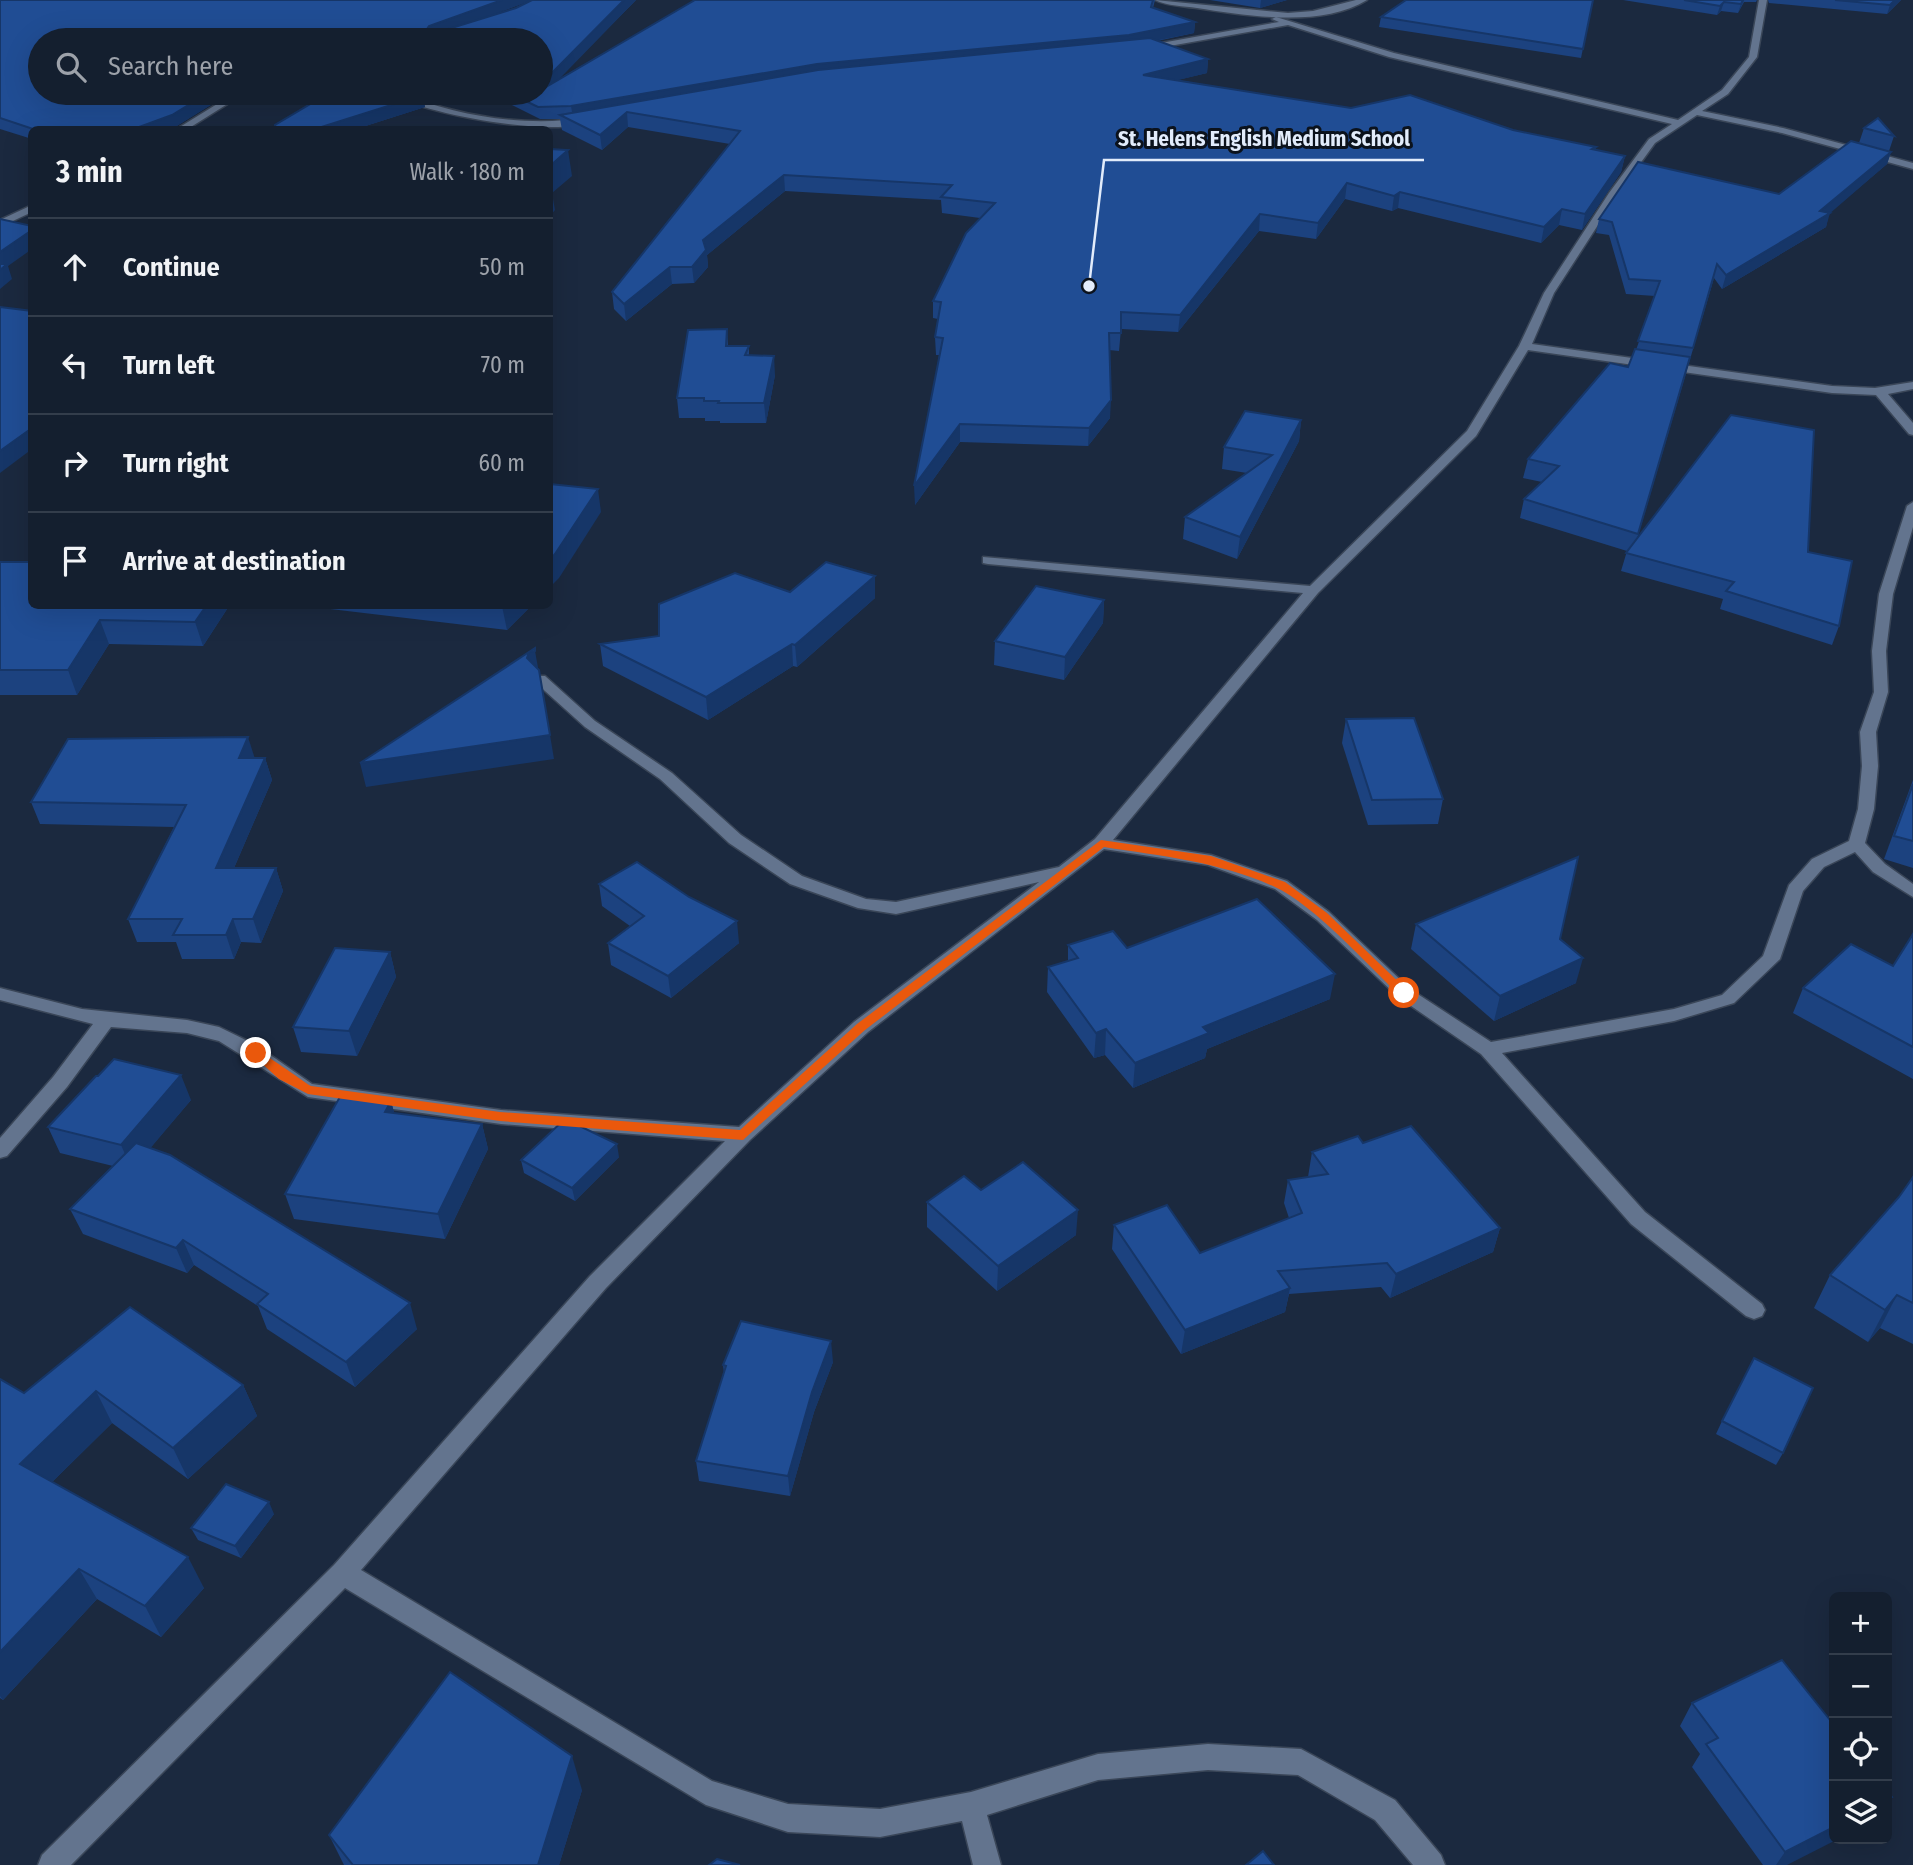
<!DOCTYPE html>
<html lang="en">
<head>
<meta charset="utf-8">
<style>
  body { margin:0; font-family:"Fira Sans Condensed",sans-serif; background:#212c3b; color:#f1f3f6 }
  .controls { position:absolute; right:21px; bottom:21px; display:grid; overflow:hidden; border-radius:10px; box-shadow:0 7px 28px #0002 }
  .controls button { width:63px; height:63px; display:grid; place-items:center; padding:0; border:0; border-bottom:2px solid #333d4b; background:#141f2f; color:#f1f3f6; font:35px sans-serif }
  .stop { position:absolute; width:21px; height:21px; margin:-16px; border:5px solid #ea580c; border-radius:50%; background:#fff }
  .stop.end { background:#ea580c; border-color:#fff; box-shadow:0 2px 7px #0008 }
  .list { margin:0; padding:0; list-style:none }
  h2 { display:flex; justify-content:space-between; align-items:center; height:91px; margin:0; padding:0 28px; font-size:30px }
  h2 small { font-size:23px; font-weight:400; color:#9da2aa }
  .list li { display:grid; grid-template-columns:46px 1fr auto; gap:21px; align-items:center; box-sizing:border-box; height:98px; padding:0 28px; border-top:2px solid #333d4b }
  .list b { display:block; font-size:26px; white-space:nowrap }
  .list em { font-size:23px; font-style:normal; color:#9da2aa }
  .icon { flex:none; width:38px; height:38px; fill:none; stroke:currentColor; stroke-width:2; stroke-linecap:round; stroke-linejoin:round }
  .map { position:relative; flex:none; width:1913px; height:1865px; overflow:hidden }
  .search { position:absolute; background:#141f2f; box-shadow:0 7px 28px #0002; left:28px; top:28px; width:525px; height:77px; display:flex; align-items:center; gap:18px; box-sizing:border-box; padding:0 24px; border-radius:38px; color:#9da2aa; font-size:26px }
  .panel { position:absolute; background:#141f2f; box-shadow:0 7px 28px #0002; left:28px; top:126px; width:525px; height:483px; border-radius:10px }
  .map>svg:first-child { display:block }
  .lines { fill:none; stroke-linecap:round; stroke-linejoin:round }
  .street-casing { stroke:#3a4658; stroke-width:3 }
  .secondary-casing { stroke:#3a4658; stroke-width:3 }
  .street { fill:#63748e; fill-rule:evenodd }
  .secondary { fill:#63748e; fill-rule:evenodd }
  .wall { fill:#1c427f; fill-rule:evenodd }
  .shaded-wall { fill:#163668 }
  .building { fill:#204d94; stroke:#163668; stroke-width:2 }
  .route { fill:#ea580c }
  .leader { fill:none; stroke:#e2ecfb; stroke-width:2.5 }
  .callout-dot { fill:#e2ecfb; stroke:#0b121c; stroke-width:2.5 }
  .callout-label { font-size:21px; text-anchor:middle; font-weight:bold; fill:#e2ecfb; stroke:#0b121c; stroke-width:6; stroke-linejoin:round; paint-order:stroke }
</style>
</head>
<body>
<div class="map">
<svg width="1913" height="1865" viewBox="0 0 1913 1865">
  <rect width="100%" height="100%" fill="#1b293f"/>
  <g class="lines">
    <defs>
      <g id="street">
        <polygon points="1759,0 1767,0 1757,57 1728,94 1702,111 1783,128 1913,163 1913,169 1782,133 1697,115 1655,143 1618,194 1554,293 1532,344 1832,386 1875,388 1913,382 1913,389 1888,394 1913,423 1913,435 1909,434 1876,395 1832,393 1528,350 1476,436 1318,593 1113,840 1211,855 1287,881 1329,912 1410,989 1491,1042 1674,1009 1722,995 1763,956 1789,885 1812,859 1849,841 1858,809 1862,766 1860,732 1874,692 1872,651 1879,594 1907,506 1913,502 1913,527 1893,594 1886,651 1888,692 1876,732 1878,766 1874,809 1865,843 1885,864 1913,884 1913,897 1873,872 1855,852 1824,867 1803,891 1780,959 1734,1003 1674,1021 1502,1053 1645,1212 1762,1304 1765,1310 1762,1316 1754,1319 1746,1316 1631,1224 1481,1054 1398,997 1317,920 1275,889 1208,865 1104,849 868,1032 750,1140 606,1288 361,1570 712,1781 788,1804 880,1809 971,1792 1098,1754 1208,1744 1301,1749 1395,1800 1441,1855 1445,1865 1413,1865 1375,1820 1298,1775 1208,1770 1098,1780 987,1815 1001,1865 973,1865 962,1821 880,1837 788,1832 706,1805 345,1588 71,1865 38,1865 42,1855 334,1565 590,1276 725,1141 501,1124 308,1097 219,1041 187,1033 111,1027 67,1087 7,1156 0,1158 0,1138 53,1077 93,1024 0,1000 0,988 82,1009 187,1020 219,1027 256,1045 312,1084 501,1110 739,1127 854,1022 1039,882 896,914 858,908 790,884 729,843 660,779 585,727 535,682 533,679 535,676 545,676 595,721 672,773 741,835 802,876 866,899 896,902 1059,867 1095,839 1303,593 988,564 983,563 983,557 1310,586 1467,431 1519,346 1544,293 1609,193 1649,139 1672,124 1389,57 1288,25 1147,50 1144,46 1279,22 1272,19 1276,17 1394,53 1678,120 1722,90 1749,57"/>
        <polygon points="235,93 245,93 186,130 175,130"/>
        <path d="M390 93H400C456 116 525 127 585 118L589 121C559 139 417 113 390 93Z"/>
        <polygon points="32,205 32,212 0,227 0,220"/>
      </g>
      <path id="secondary" d="M1155 0 1288 13 1313 11 1356 0H1367C1322 28 1247 16 1197 8 1184 6 1167 6 1155 0Z"/>
    </defs>
    <use href="#street" class="street-casing"/>
    <use href="#secondary" class="secondary-casing"/>
    <use href="#street" class="street"/>
    <use href="#secondary" class="secondary"/>
  </g>
  <g class="wall">
    <path d="M0 0H636L557 80 695 0H1155L1153 8 1195 22 1194 33 1157 41 1208 59 1207 73 1177 80 1351 108 1513 130 1596 147 1595 150 1625 156 1621 172 1582 230 1559 225 1541 243 1398 208 1392 211 1345 199 1316 239 1259 231 1178 332 1121 329 1119 351 1109 350 1110 418 1088 446 960 442 915 505 939 355H936L935 337 938 319 933 318V301L980 218 942 213 941 200 785 191 707 255 708 267 694 283 672 284 626 321 614 309 612 292 730 144 628 127 602 150 562 130 560 119H540L488 93H541V40H40V93H230L175 127 168 130H32V139L0 129ZM532 0 516 8 484 18Z"/>
    <polygon points="1210,0 1287,0 1260,8"/>
    <polygon points="1593,0 1581,58 1379,27 1381,17"/>
    <polygon points="1623,0 1757,0 1756,2 1744,2 1738,13 1721,11 1717,15"/>
    <polygon points="1768,0 1901,0 1887,14 1769,3"/>
    <polygon points="329,93 468,93 442,101 423,96 425,107 353,130 276,130 275,125"/>
    <polygon points="1864,128 1894,136 1889,151 1891,152 1887,164 1829,213 1826,227 1722,289 1714,278 1637,539 1808,552 1839,626 1832,645 1720,609 1723,599 1621,571 1627,551 1520,518 1524,499 1542,482 1523,478 1528,459 1628,367 1636,350 1655,296 1626,294 1609,235 1596,233 1599,219 1779,194 1859,143"/>
    <polygon points="727,329 728,346 749,346 749,355 775,375 766,423 720,423 720,421 705,421 705,418 679,418 677,398"/>
    <polygon points="1301,420 1299,441 1237,559 1183,539 1185,517 1247,473 1222,469 1224,447"/>
    <polygon points="0,562 32,606 229,606 203,646 109,644 77,695 0,695"/>
    <polygon points="875,576 875,598 797,667 793,666 708,720 603,666 600,644 659,636 790,592"/>
    <polygon points="1104,600 1103,623 1064,680 994,665 995,641"/>
    <polygon points="305,606 531,606 507,630"/>
    <polygon points="1346,719 1443,799 1438,824 1368,825 1342,743"/>
    <polygon points="255,758 265,758 272,780 234,868 276,868 283,891 261,943 241,942 234,959 182,959 176,942 137,942 128,919 174,827 40,824 31,802"/>
    <polygon points="1913,780 1913,868 1884,859"/>
    <polygon points="599,884 739,943 671,998 611,965 608,943 630,926 602,906"/>
    <polygon points="1416,924 1560,939 1576,983 1494,1021 1411,949"/>
    <polygon points="1913,934 1913,1079 1793,1013 1803,988 1893,966"/>
    <polygon points="1068,945 1127,948 1330,999 1207,1049 1205,1058 1133,1088 1105,1055 1094,1058 1047,992 1048,967 1068,961"/>
    <polygon points="390,952 396,977 357,1056 301,1052 293,1027"/>
    <polygon points="191,1100 150,1148 417,1329 355,1387 267,1329 258,1306 194,1265 187,1273 83,1234 70,1209 113,1166 60,1153 48,1127"/>
    <polygon points="391,1101 394,1113 482,1124 488,1149 445,1239 294,1219 285,1194"/>
    <polygon points="1363,1143 1500,1228 1493,1252 1390,1298 1381,1287 1289,1294 1285,1312 1181,1354 1112,1249 1114,1225 1200,1253 1289,1218 1284,1203 1288,1180 1308,1177 1312,1152"/>
    <polygon points="619,1157 575,1201 524,1173 521,1160"/>
    <polygon points="1913,1177 1913,1344 1880,1328 1868,1342 1814,1308 1830,1275 1899,1197"/>
    <polygon points="981,1190 1076,1235 997,1291 927,1227 927,1202"/>
    <polygon points="833,1362 814,1412 790,1496 699,1481 696,1461 724,1373 723,1365"/>
    <polygon points="0,1379 24,1393 243,1385 257,1416 188,1479 112,1423 52,1482 204,1588 161,1637 97,1599 3,1700 0,1698"/>
    <polygon points="1722,1421 1783,1453 1776,1465 1716,1434"/>
    <polygon points="274,1514 241,1558 198,1540 191,1528"/>
    <polygon points="1782,1660 1787,1865 1763,1865 1692,1767 1700,1754 1680,1726 1692,1703"/>
    <polygon points="582,1790 559,1865 344,1865 329,1835"/>
  </g>
  <g class="shaded-wall">
    <polygon points="502,0 532,0 431,38 427,29 429,26"/>
    <polygon points="624,0 636,0 534,105 526,99 532,93 541,93 541,84"/>
    <polygon points="1261,0 1287,0 1260,8"/>
    <polygon points="1743,0 1744,0 1738,13 1741,4"/>
    <polygon points="1895,0 1901,0 1887,14 1890,5"/>
    <polygon points="1724,2 1721,11 1717,15 1720,6"/>
    <polygon points="1195,22 1194,33 1129,46 573,118 571,106 817,64"/>
    <polygon points="1208,59 1207,73 1142,89 1143,75"/>
    <polygon points="208,93 230,93 175,127 168,130 131,130"/>
    <polygon points="441,93 468,93 442,101"/>
    <polygon points="423,95 425,107 353,130 312,130"/>
    <polygon points="627,112 628,127 602,150 600,135"/>
    <polygon points="568,150 572,176 552,193 555,210 550,216 550,166"/>
    <polygon points="1891,152 1887,164 1828,215 1830,213 1826,227 1722,289 1726,275 1820,211"/>
    <polygon points="1625,156 1621,172 1582,230 1585,214"/>
    <polygon points="784,175 785,191 707,255 708,267 694,283 692,267 703,240"/>
    <polygon points="1347,183 1345,199 1316,239 1318,223"/>
    <polygon points="1400,192 1398,208 1392,211 1394,196"/>
    <polygon points="1562,209 1559,225 1541,243 1544,227"/>
    <polygon points="1260,214 1259,231 1178,332 1180,315"/>
    <polygon points="32,230 32,249 8,266 12,279 0,289 0,252"/>
    <polygon points="670,267 672,284 626,321 624,304"/>
    <polygon points="774,356 775,375 766,423 764,403"/>
    <polygon points="1111,400 1110,418 1088,446 1089,428"/>
    <polygon points="1301,420 1299,441 1237,559 1240,537"/>
    <polygon points="960,424 960,442 915,505 914,486"/>
    <polygon points="32,428 32,449 0,473 0,451"/>
    <polygon points="598,489 601,512 559,578 550,587 550,560"/>
    <polygon points="875,576 875,598 797,667 795,645"/>
    <polygon points="1104,600 1103,623 1064,680 1065,657"/>
    <polygon points="206,606 229,606 203,646 195,622"/>
    <polygon points="502,606 531,606 507,630"/>
    <polygon points="100,620 109,644 77,695 68,670"/>
    <polygon points="792,644 793,666 708,720 706,697"/>
    <polygon points="535,651 539,673 527,658 529,652"/>
    <polygon points="550,735 554,759 366,787 360,763"/>
    <polygon points="248,737 255,759 239,758"/>
    <polygon points="265,758 272,780 224,891 216,868"/>
    <polygon points="276,868 283,891 261,943 253,919"/>
    <polygon points="233,919 241,942 234,959 226,935"/>
    <polygon points="737,921 739,943 671,998 668,976"/>
    <polygon points="390,952 396,977 357,1056 349,1031"/>
    <polygon points="1583,958 1576,983 1494,1021 1500,996"/>
    <polygon points="1335,974 1330,999 1207,1049 1205,1058 1133,1088 1135,1063 1203,1027"/>
    <polygon points="1106,1029 1105,1055 1094,1058 1096,1033"/>
    <polygon points="181,1075 191,1100 132,1170 121,1145"/>
    <polygon points="391,1101 398,1127 385,1112"/>
    <polygon points="482,1124 488,1149 445,1239 438,1214"/>
    <polygon points="617,1144 619,1157 575,1201 572,1188"/>
    <polygon points="1078,1210 1076,1235 997,1291 998,1266"/>
    <polygon points="1500,1228 1493,1252 1390,1298 1396,1274"/>
    <polygon points="183,1240 194,1265 187,1273 176,1248"/>
    <polygon points="1290,1288 1285,1312 1181,1354 1185,1330"/>
    <polygon points="1897,1295 1880,1328 1868,1342 1885,1310"/>
    <polygon points="410,1303 417,1329 355,1387 346,1362"/>
    <polygon points="831,1341 833,1362 814,1412 790,1496 788,1476 812,1392"/>
    <polygon points="243,1385 257,1416 188,1479 173,1448"/>
    <polygon points="96,1391 112,1423 39,1495 20,1464"/>
    <polygon points="269,1502 274,1514 241,1558 235,1546"/>
    <polygon points="188,1557 204,1588 161,1637 145,1606"/>
    <polygon points="79,1569 97,1599 3,1700 0,1696 0,1652"/>
    <polygon points="572,1756 582,1790 559,1865 538,1865"/>
    <polygon points="1834,1827 1834,1839 1838,1839 1787,1865 1776,1865 1785,1852"/>
  </g>
  <g class="building">
    <polygon points="0,0 502,0 429,26 427,29 442,31 516,8 532,0 624,0 541,84 541,40 40,40 40,93 208,93 172,115 131,130 36,130 0,118"/>
    <polygon points="695,0 1153,0 1151,7 1195,22 1129,35 817,64 571,106 538,107 509,93 532,93 526,99 536,93 541,93 541,90"/>
    <polygon points="1406,0 1593,0 1583,49 1381,17"/>
    <polygon points="1684,0 1743,0 1741,4 1724,2 1720,6"/>
    <polygon points="1835,0 1895,0 1890,5"/>
    <polygon points="1150,38 1208,59 1143,75 1351,108 1410,95 1513,130 1596,147 1592,149 1625,156 1585,214 1562,209 1544,227 1400,192 1394,196 1347,183 1318,223 1260,214 1180,315 1121,312 1121,333 1109,333 1111,400 1089,428 960,424 914,486 943,338 935,337 941,302 933,301 966,233 995,203 941,197 952,185 784,175 703,240 706,250 692,267 670,267 624,304 612,292 740,131 627,112 600,135 560,115 818,70"/>
    <polygon points="329,93 416,93 423,95 312,130 277,130 275,125"/>
    <polygon points="1878,118 1894,136 1864,128"/>
    <polygon points="1851,141 1891,152 1820,211 1830,213 1726,275 1717,264 1693,348 1638,341 1660,281 1629,279 1612,222 1599,219 1638,162 1779,194"/>
    <polygon points="550,149 568,150 550,166"/>
    <polygon points="0,219 32,226 32,230 0,252"/>
    <polygon points="0,264 7,264 0,270"/>
    <polygon points="0,307 32,311 32,428 0,451"/>
    <polygon points="727,329 726,346 749,346 745,355 774,356 764,403 718,403 719,401 704,401 704,398 677,398 688,330"/>
    <polygon points="1635,349 1690,357 1638,534 1524,499 1559,466 1528,459 1610,363 1628,367"/>
    <polygon points="1245,411 1301,420 1240,537 1185,517 1272,455 1224,447"/>
    <polygon points="1731,415 1814,430 1808,552 1852,561 1839,626 1726,591 1734,582 1626,553"/>
    <polygon points="550,484 598,489 555,554 550,560"/>
    <polygon points="0,562 32,562 32,606 206,606 195,622 100,620 68,670 0,670"/>
    <polygon points="826,562 875,576 795,645 792,644 706,697 600,644 659,636 659,604 735,573 790,592"/>
    <polygon points="1036,586 1104,600 1065,657 995,641"/>
    <polygon points="535,648 535,651 529,652 527,658 539,670 550,735 360,763"/>
    <polygon points="1414,718 1443,799 1372,800 1346,719"/>
    <polygon points="248,737 239,758 265,758 216,868 276,868 253,919 233,919 226,935 173,935 182,919 128,919 186,805 31,802 68,739"/>
    <polygon points="1913,784 1913,841 1894,836"/>
    <polygon points="1578,857 1560,939 1583,958 1500,996 1416,924"/>
    <polygon points="637,862 689,897 737,921 668,976 608,943 644,916 599,884"/>
    <polygon points="1257,899 1335,974 1203,1027 1209,1033 1135,1063 1106,1029 1096,1033 1048,967 1078,958 1068,945 1113,931 1127,948"/>
    <polygon points="1913,934 1913,1047 1803,988 1851,944 1893,966"/>
    <polygon points="335,948 390,952 349,1031 293,1027"/>
    <polygon points="114,1059 181,1075 121,1145 48,1127 96,1076 98,1076"/>
    <polygon points="341,1095 391,1101 385,1112 482,1124 438,1214 285,1194"/>
    <polygon points="565,1119 617,1144 572,1188 521,1160"/>
    <polygon points="1411,1126 1500,1228 1396,1274 1387,1263 1278,1271 1290,1288 1185,1330 1114,1225 1167,1205 1200,1253 1302,1213 1288,1180 1328,1174 1312,1152 1358,1136 1363,1143"/>
    <polygon points="136,1143 170,1155 410,1303 346,1362 257,1304 268,1294 183,1240 176,1248 70,1209"/>
    <polygon points="1023,1162 1078,1210 998,1266 927,1202 964,1176 981,1190"/>
    <polygon points="1913,1177 1913,1303 1897,1295 1885,1310 1830,1275 1899,1197"/>
    <polygon points="130,1307 243,1385 173,1448 96,1391 20,1464 188,1557 145,1606 79,1569 0,1652 0,1379 24,1393"/>
    <polygon points="741,1321 831,1341 812,1392 788,1476 696,1461 726,1366 723,1365"/>
    <polygon points="1754,1358 1813,1388 1783,1453 1722,1421"/>
    <polygon points="226,1484 269,1502 235,1546 191,1528"/>
    <polygon points="1782,1660 1834,1725 1834,1827 1785,1852 1706,1744 1718,1738 1692,1703"/>
    <polygon points="450,1672 572,1756 538,1865 353,1865 329,1835"/>
    <polygon points="1887,1790 1892,1797 1887,1799"/>
    <polygon points="1263,1851 1274,1865 1246,1865"/>
    <polygon points="717,1859 740,1865 709,1865"/>
  </g>
  <path class="route" d="M1101 840 1211 856 1285 882 1327 913 1410 993 1408 996H1400C1367 964 1314 905 1275 887 1221 862 1162 856 1104 847L865 1030 743 1140 500 1121 308 1094 279 1079 250 1053 252 1050C261 1049 299 1079 311 1086L500 1112 740 1130 857 1024Z"/>
  <path class="leader" d="M1089 286L1104 160H1424"/>
  <circle class="callout-dot" cx="1089" cy="286" r="7"/>
  <g class="callout-label">
    <text x="1264" y="146">St. Helens English Medium School</text>
  </g>
</svg>
<div class="controls">
<button>+</button>
<button>−</button>
<button><svg class="icon" aria-label="locate" viewBox="0 0 24 24"><circle cx="12" cy="12" r="6"/><path d="M12 2v4M12 18v4M2 12h4M18 12h4"/></svg></button>
<button><svg class="icon" aria-label="layers" viewBox="0 0 24 24"><path d="M12 4l9 5-9 5-9-5zM3 14l9 5 9-5"/></svg></button>
</div>
<div class="stop" style="left:1404px;top:993px"></div>
<div class="stop end" style="left:256px;top:1053px"></div>
<div class="search"><svg class="icon" aria-label="search" viewBox="0 0 24 24"><circle cx="10" cy="10" r="6"/><path d="M15 15l6 6"/></svg>Search here</div>
<section class="panel">
<h2>3 min<small>Walk · 180 m</small></h2>
<ul class="list">
<li><svg class="icon" aria-label="ahead" viewBox="0 0 24 24"><path d="M12 20V5M6 11l6-6 6 6"/></svg><div><b>Continue</b></div><em>50 m</em></li>
<li><svg class="icon" aria-label="left" viewBox="0 0 24 24"><path d="M17 20v-9H6M10 6l-5 5 5 5"/></svg><div><b>Turn left</b></div><em>70 m</em></li>
<li><svg class="icon" aria-label="right" viewBox="0 0 24 24"><path d="M7 20v-9h11M14 6l5 5-5 5"/></svg><div><b>Turn right</b></div><em>60 m</em></li>
<li><svg class="icon" aria-label="arrive" viewBox="0 0 24 24"><path d="M6 21V4h12l-3 4 3 4H6"/></svg><div><b>Arrive at destination</b></div></li>
</ul>
</section>
</div>
</body>
</html>
